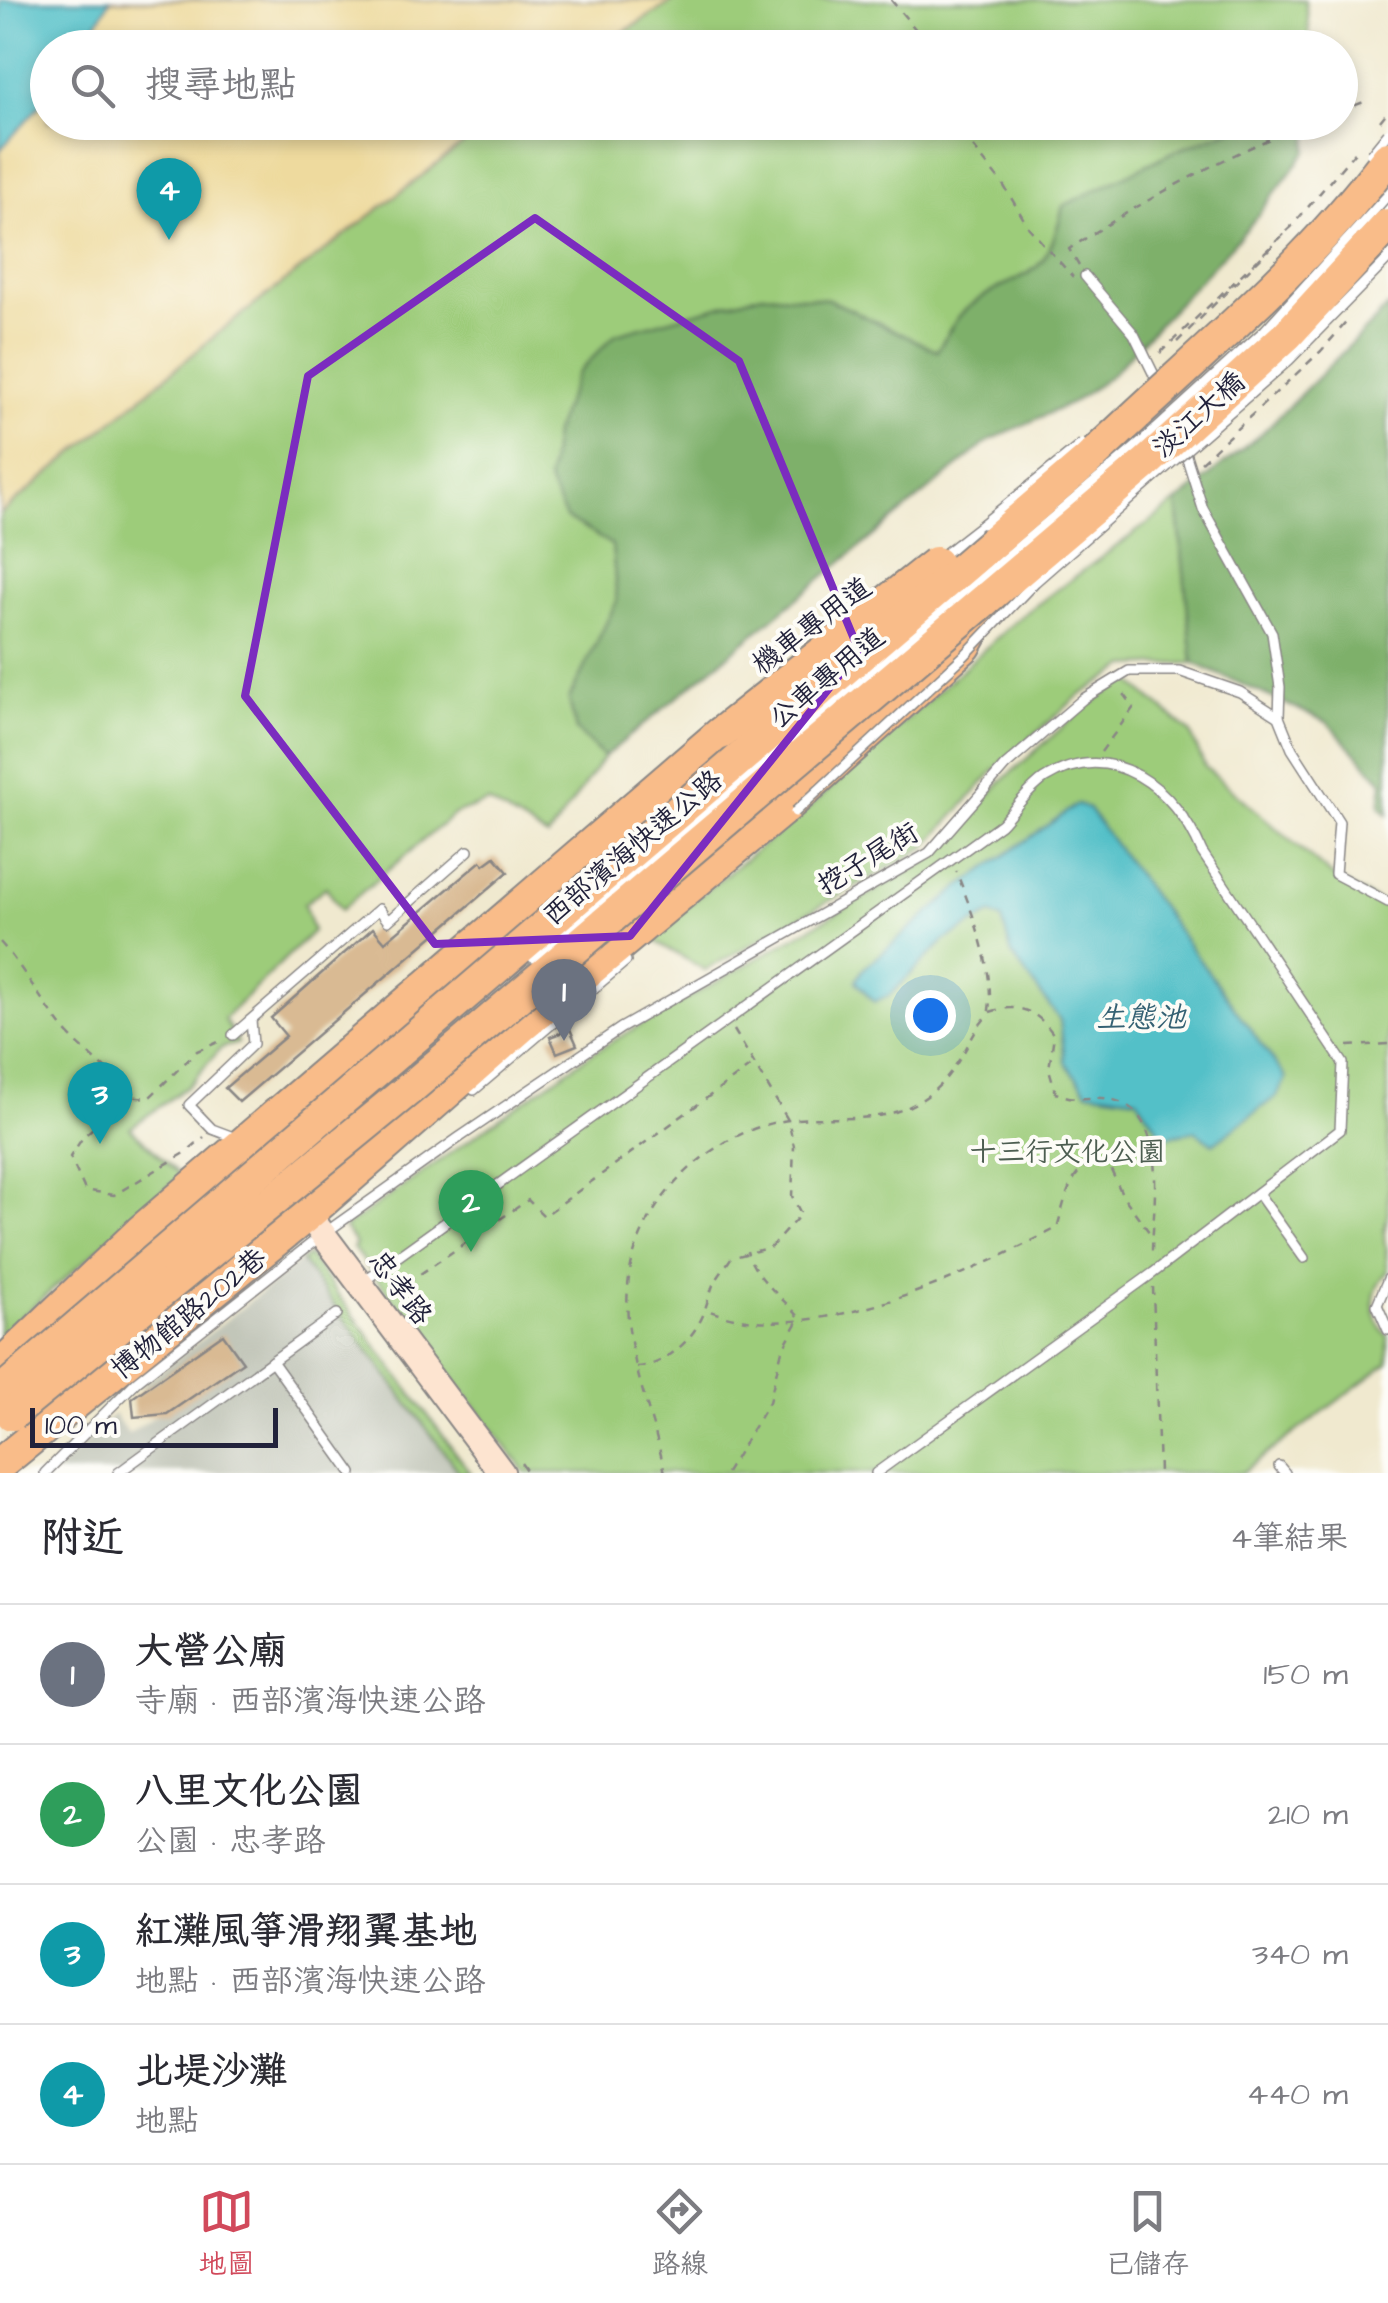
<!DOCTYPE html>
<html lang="zh-TW">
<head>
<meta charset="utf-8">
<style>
  body { margin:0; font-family:"Architects Daughter","LXGW WenKai TC",sans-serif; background:#f2f2f3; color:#2b2b33 }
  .scale { position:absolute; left:30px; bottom:25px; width:248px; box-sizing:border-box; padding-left:10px; border:5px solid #22223b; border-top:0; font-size:28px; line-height:35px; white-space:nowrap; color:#22223b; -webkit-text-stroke:8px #fdfcf7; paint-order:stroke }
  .you { position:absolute; left:930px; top:1015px; width:35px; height:35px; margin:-25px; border:8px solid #fff; border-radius:50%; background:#1a73e8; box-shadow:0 0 0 15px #1a73e833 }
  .badge { display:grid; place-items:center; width:65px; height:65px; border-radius:50%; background:#d1495b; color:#fff; font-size:32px; font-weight:700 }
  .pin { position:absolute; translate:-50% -82px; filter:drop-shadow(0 2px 5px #0008) }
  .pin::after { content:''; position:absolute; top:52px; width:35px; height:30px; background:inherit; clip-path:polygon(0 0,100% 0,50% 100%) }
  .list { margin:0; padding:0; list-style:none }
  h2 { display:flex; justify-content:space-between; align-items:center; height:130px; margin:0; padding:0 40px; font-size:42px }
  h2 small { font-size:32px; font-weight:400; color:#7c7c81 }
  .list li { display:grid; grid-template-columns:65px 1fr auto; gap:30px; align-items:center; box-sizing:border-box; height:140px; padding:0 40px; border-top:2px solid #e1e1e2 }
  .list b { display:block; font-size:38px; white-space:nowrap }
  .list p { margin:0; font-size:32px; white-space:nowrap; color:#7c7c81 }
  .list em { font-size:32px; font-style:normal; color:#7c7c81 }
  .icon { flex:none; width:55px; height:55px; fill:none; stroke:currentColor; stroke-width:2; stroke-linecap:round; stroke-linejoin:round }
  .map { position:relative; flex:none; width:1388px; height:1473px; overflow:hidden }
  .search { position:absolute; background:#fff; box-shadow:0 5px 15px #0003; left:30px; right:30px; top:30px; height:110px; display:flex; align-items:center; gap:25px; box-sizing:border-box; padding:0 35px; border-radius:55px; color:#7c7c81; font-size:38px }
  .sheet { height:690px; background:#fff }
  nav { display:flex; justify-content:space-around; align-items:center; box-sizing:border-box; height:140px; border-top:2px solid #e1e1e2; background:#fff; font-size:28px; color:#7c7c81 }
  nav a { display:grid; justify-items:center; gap:5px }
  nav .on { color:#d1495b }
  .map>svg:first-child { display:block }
  .industrial { fill:#c2c6b9 }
  .green { fill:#9dcc7a; stroke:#60775a; stroke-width:2.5 }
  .forest { fill:#7eb06a; stroke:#506952; stroke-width:2.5 }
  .sand { fill:#eeda9e; stroke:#887e6c; stroke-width:2.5 }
  .water { fill:#52c0c8; stroke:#3a7182; stroke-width:2.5 }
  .building { fill:#d9ba93 }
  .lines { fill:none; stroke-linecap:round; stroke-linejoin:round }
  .lane-casing { stroke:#898685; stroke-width:12 }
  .secondary-casing { stroke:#898685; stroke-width:29 }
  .highway-casing { stroke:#898685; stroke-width:36 }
  .path { stroke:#898685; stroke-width:2.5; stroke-dasharray:8 8; stroke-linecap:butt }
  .lane { stroke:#fff; stroke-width:9 }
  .secondary { stroke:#fde4d0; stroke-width:25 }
  .highway { stroke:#f9bc89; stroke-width:32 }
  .lane-bridge-casing { stroke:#898685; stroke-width:12; stroke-linecap:butt }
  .highway-bridge-casing { stroke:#898685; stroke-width:36; stroke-linecap:butt }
  .path-bridge { stroke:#898685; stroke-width:2.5; stroke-dasharray:8 8; stroke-linecap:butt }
  .lane-bridge { stroke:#fff; stroke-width:9 }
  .highway-bridge { stroke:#f9bc89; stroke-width:32 }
  .marked { fill:none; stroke:#7b2cbf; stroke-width:8; stroke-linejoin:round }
  .labels { text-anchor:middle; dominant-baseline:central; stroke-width:8; stroke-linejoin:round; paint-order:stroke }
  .street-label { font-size:28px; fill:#22223b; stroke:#fdfcf7 }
  .park-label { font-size:28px; fill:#4d5e51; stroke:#fdfcf7 }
  .water-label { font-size:30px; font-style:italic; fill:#356173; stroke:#fdfcf7 }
</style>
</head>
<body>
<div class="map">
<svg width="1388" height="1473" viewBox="0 0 1388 1473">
  <rect width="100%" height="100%" fill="#fdfcf7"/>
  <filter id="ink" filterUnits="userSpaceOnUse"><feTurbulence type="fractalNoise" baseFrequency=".01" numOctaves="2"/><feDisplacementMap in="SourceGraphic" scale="20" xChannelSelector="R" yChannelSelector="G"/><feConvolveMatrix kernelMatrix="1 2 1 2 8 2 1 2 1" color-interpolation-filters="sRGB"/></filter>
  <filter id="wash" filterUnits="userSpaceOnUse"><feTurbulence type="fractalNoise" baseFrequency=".0048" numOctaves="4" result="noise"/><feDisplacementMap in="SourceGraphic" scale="40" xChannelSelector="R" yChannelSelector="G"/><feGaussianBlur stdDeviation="2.25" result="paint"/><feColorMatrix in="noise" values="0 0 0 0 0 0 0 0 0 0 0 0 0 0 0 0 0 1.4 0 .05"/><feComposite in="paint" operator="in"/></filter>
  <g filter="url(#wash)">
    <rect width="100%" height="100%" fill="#f0e9cf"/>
    <polygon class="industrial" points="301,1261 460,1473 55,1473 114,1414 128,1434 158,1414 141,1387"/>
    <g class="green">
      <polygon points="675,0 1305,0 1311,47 599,48"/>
      <path d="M490 123H1248L1175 151 1063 206C1043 292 1026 263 968 307 956 316 946 338 937 351L828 299 763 294 616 334 577 374 566 518 612 545 617 601 569 700 576 730 604 757 548 837 488 802 454 814 341 910 326 887 304 904 313 931 224 1019 238 1043 221 1048 189 1085 130 1128 181 1176 0 1336V514L222 330Z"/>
      <polygon points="1177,502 1193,663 1127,666 1077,697 993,772 926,847 705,970 648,937 805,811 1020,617"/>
      <path d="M1128 679 1190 732 1205 767 1332 876 1388 907V1212L1384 1234 1388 1271C1369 1292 1369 1316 1388 1336V1363L1241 1473H526L353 1248 356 1244 344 1228 592 1053 932 858 1002 781 1086 706Z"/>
      <polygon points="308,1255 471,1473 460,1473 301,1261"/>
    </g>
    <g class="forest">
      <path d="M1248 123H1310L1307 151 1247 229 1111 375 1072 403 990 440 604 757 576 730 569 699 617 601 612 545 566 518 548 482 554 433 577 374 616 334 762 294 828 299 937 351C946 337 956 316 969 307 1026 263 1043 292 1063 206L1175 151Z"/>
      <polygon points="1388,307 1388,815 1380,806 1383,782 1327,722 1193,663 1177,502 1263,432"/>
    </g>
    <g class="sand">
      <polygon points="110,0 675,0 599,47 83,48"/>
      <polygon points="47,97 48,122 490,123 222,330 0,514 0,150"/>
    </g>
    <g class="water">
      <polygon points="0,0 110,0 83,47 48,48 47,97 0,150"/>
      <polygon points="1078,804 1088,808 1286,1078 1277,1096 1213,1144 1195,1131 1164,1137 1137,1098 1087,1091 1065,1062 1060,1020 1012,955 1002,920 991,914 944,941 890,995 874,1002 856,981 862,970 961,886"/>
    </g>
    <g id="blocks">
      <g class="building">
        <polygon points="495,857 508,872 239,1102 225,1088 286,1036 271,1018 373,928 385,942 481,861 484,865"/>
        <polygon points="570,1029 577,1045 557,1053 550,1037"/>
        <polygon points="223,1334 243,1362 167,1414 134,1417 132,1398"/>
      </g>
    </g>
  </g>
  <g filter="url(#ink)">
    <use href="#blocks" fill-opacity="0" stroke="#898685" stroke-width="2.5"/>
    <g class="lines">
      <defs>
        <g id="lane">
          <polyline points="1085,276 1134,334 1159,385"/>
          <polyline points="1183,446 1203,509 1272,633 1280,687 1279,717"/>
          <polyline points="938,559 983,524"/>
          <polyline points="233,1035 379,909 388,921 468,851"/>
          <polyline points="474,1090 626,961"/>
          <polyline points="236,1138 212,1129 189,1105 253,1044 251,1020"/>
          <polyline points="1258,1193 1304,1258"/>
          <polyline points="1388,1279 1377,1305 1388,1330"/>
          <path d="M361 1283 1001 824C1014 810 1028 790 1044 779 1112 736 1176 789 1202 852L1343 1063 1340 1130 1153 1273 876 1473"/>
          <polyline points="272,1361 352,1473"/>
          <polyline points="1279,1466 1285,1473"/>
          <polyline points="45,1473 137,1381 322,1235 460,1137 621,1028 929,853 1005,766 1083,699 1129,671 1179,671 1240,692 1279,717 1292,749 1339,822 1335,874 1388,902"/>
          <polyline points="118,1473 337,1314"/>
        </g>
        <polyline id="secondary" points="298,1201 502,1473"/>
        <g id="highway">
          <polyline points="0,1366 140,1232 721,733"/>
          <polyline points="0,1464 308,1214 522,1026 787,806 965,646 994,593"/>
        </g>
      </defs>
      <use href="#lane" class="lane-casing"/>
      <use href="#secondary" class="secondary-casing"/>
      <use href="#highway" class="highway-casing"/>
      <g class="path">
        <polyline points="891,0 917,31 923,48"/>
        <polyline points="1340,111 1369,100"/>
        <polyline points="1380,121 1388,111"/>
        <polyline points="953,122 1004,186 1029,228 1073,277"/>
        <path d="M1079 266 1069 249C1146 199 1225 155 1311 122"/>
        <polyline points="1160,353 1292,226 1359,147"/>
        <polyline points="1201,462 1321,351 1350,318"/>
        <polyline points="1101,752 1134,707 1121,690"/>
        <path d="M0 942C24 969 40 999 62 1027 82 1052 111 1067 128 1096L149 1098 197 1051 223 1040"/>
        <path d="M990 1012C1019 1002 1037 1011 1054 1035L1049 1069 1056 1093C1081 1103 1090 1095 1110 1099 1172 1112 1152 1208 1152 1254"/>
        <path d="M734 1030 788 1120 794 1146 792 1196 801 1214 771 1247 731 1258 713 1285 705 1309C805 1352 966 1276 1057 1228 1065 1202 1068 1172 1095 1161L1110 1168 1123 1196 1152 1236"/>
        <polyline points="1348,1046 1388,1044"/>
        <polyline points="128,1096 83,1137 70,1157 85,1190 114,1195 185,1153 204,1137"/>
        <polyline points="1153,1287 1159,1473"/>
        <polyline points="394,1292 528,1200 544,1216 755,1063"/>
        <path d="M637 1367C666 1366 696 1337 705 1310"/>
        <polyline points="521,1463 528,1473"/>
        <path d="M665 1473C651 1404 616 1338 631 1266 646 1194 717 1129 789 1120 825 1115 860 1123 895 1112 941 1097 956 1066 977 1029 980 1023 988 1017 989 1010 995 970 971 908 956 871"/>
        <path d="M726 1473 769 1402 782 1350 800 1318C781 1296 754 1277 747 1251"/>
      </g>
      <use href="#lane" class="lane"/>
      <use href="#secondary" class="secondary"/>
      <use href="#highway" class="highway"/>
      <defs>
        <g id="lane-bridge">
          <polyline points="1371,154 1388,133"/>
          <polyline points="983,524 1082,444"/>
          <polyline points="795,812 965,655 1035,582 1289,360 1388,259"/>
          <polyline points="533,958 1143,441 1265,330 1388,195"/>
        </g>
        <g id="highway-bridge">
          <polyline points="721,733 936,563"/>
          <path d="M0 1393 1086 462C1190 362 1301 273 1388 158"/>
          <polyline points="12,1414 414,1085 1145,464 1287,335 1388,225"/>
        </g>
      </defs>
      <use href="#lane-bridge" class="lane-bridge-casing"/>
      <use href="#highway-bridge" class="highway-bridge-casing"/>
      <polyline class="path-bridge" points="1177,342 1292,226"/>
      <use href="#lane-bridge" class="lane-bridge"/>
      <use href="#highway-bridge" class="highway-bridge"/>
    </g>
  </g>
  <path class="marked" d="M535 218 739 361 859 651 630 936 435 944 245 696 308 376Z"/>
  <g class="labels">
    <g class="street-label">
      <text transform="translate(1199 415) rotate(-42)">淡江大橋</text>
      <text transform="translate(812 626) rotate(-37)">機車專用道</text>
      <text transform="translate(827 678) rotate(-40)">公車專用道</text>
      <text transform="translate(633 848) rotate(-40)">西部濱海快速公路</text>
      <text transform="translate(868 859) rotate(-31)">挖子尾街</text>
      <text transform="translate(400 1288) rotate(53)">忠孝路</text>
      <text transform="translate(189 1314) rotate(-39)">博物館路202巷</text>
    </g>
    <g class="park-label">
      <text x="1067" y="1152">十三行文化公園</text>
    </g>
    <g class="water-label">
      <text x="1141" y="1018">生態池</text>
    </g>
  </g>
</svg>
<div class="scale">100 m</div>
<div class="you"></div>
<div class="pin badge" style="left:564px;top:1041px;background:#6b7280">1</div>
<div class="pin badge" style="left:471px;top:1252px;background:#2e9e5b">2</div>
<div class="pin badge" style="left:100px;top:1144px;background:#0f9aa8">3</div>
<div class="pin badge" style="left:169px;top:240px;background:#0f9aa8">4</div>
<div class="search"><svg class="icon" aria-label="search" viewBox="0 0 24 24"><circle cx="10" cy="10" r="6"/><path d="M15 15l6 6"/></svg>搜尋地點</div>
</div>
<section class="sheet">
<h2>附近<small>4筆結果</small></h2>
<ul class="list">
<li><span class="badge" style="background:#6b7280">1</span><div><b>大營公廟</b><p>寺廟 · 西部濱海快速公路</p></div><em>150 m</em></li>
<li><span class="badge" style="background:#2e9e5b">2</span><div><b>八里文化公園</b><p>公園 · 忠孝路</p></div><em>210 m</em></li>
<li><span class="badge" style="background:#0f9aa8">3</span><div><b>紅灘風箏滑翔翼基地</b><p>地點 · 西部濱海快速公路</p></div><em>340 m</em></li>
<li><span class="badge" style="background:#0f9aa8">4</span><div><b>北堤沙灘</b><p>地點</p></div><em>440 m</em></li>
</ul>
</section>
<nav>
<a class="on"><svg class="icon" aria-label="map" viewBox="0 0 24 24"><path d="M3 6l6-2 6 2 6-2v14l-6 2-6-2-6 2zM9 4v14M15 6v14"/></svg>地圖</a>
<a><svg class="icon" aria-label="directions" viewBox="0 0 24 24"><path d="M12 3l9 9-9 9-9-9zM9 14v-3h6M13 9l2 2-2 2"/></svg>路線</a>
<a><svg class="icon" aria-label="saved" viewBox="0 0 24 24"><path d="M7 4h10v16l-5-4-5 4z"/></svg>已儲存</a>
</nav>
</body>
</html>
